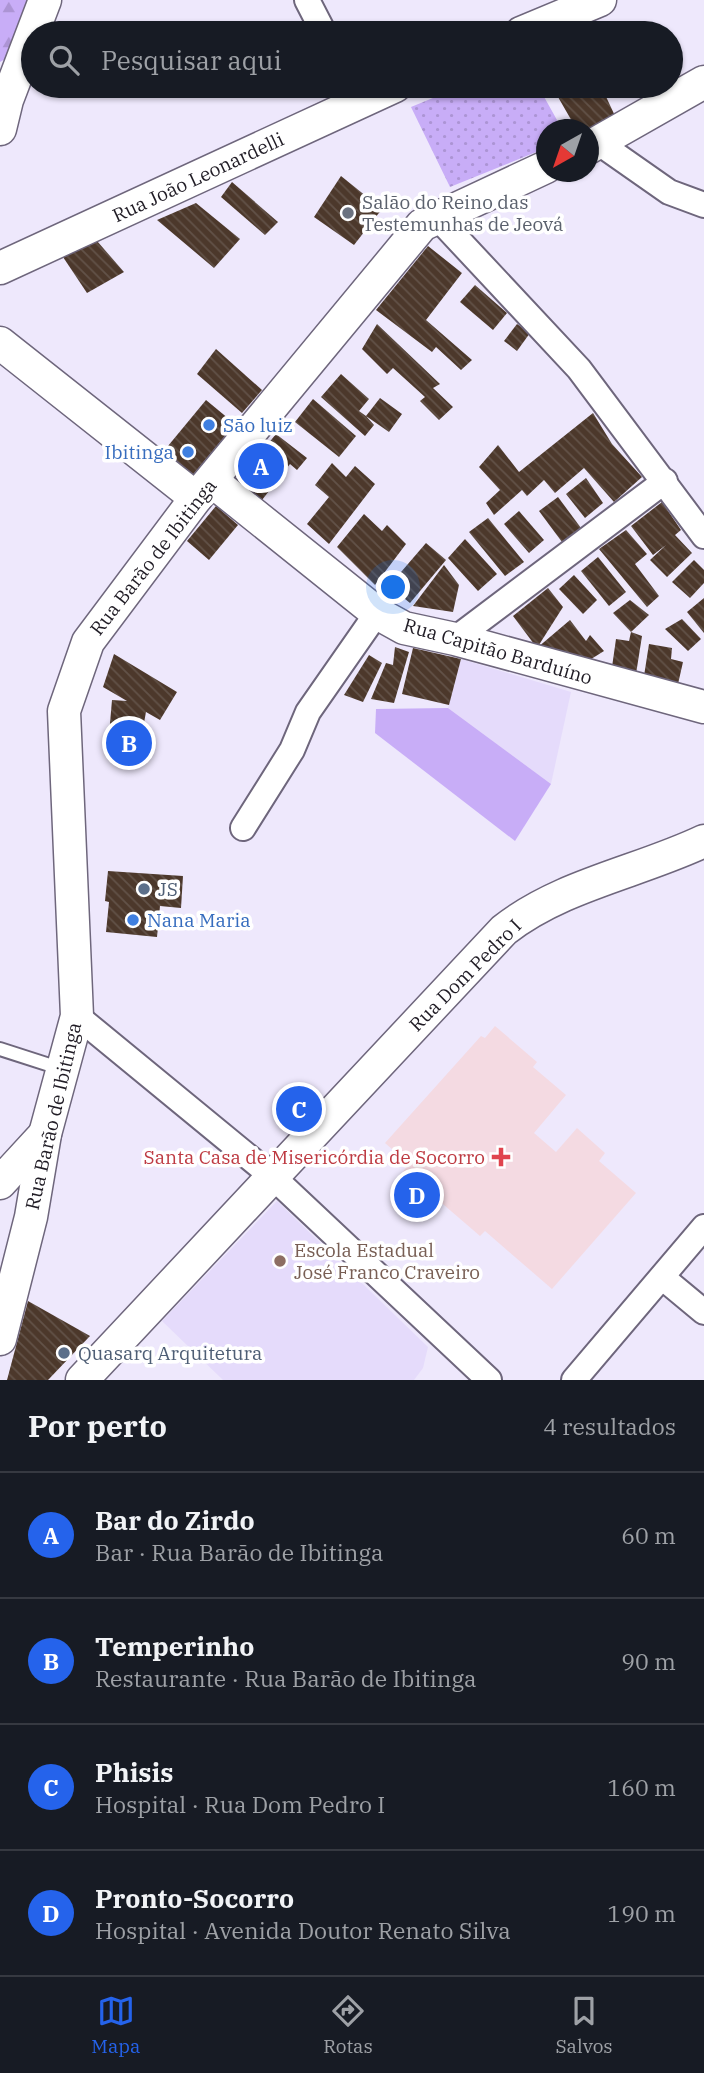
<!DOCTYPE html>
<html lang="pt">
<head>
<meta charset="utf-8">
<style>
  body { margin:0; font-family:"IBM Plex Serif",serif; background:#242831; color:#f1f3f6 }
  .compass { position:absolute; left:536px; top:119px; width:63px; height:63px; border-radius:50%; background:#171b24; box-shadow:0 2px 5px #0004; rotate:220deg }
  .you { position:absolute; left:394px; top:588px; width:24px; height:24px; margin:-18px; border:5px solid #fff; border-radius:50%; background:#1a73e8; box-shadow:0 0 0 10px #1a73e833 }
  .badge { display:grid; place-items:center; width:46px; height:46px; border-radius:50%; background:#2563eb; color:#fff; font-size:23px; font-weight:700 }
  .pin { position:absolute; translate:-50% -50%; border:4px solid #fff; box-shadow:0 2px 7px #0006 }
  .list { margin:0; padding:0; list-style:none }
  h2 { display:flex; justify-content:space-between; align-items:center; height:91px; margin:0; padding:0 28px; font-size:30px }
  h2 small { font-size:23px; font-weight:400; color:#9ea1a6 }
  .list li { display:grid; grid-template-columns:46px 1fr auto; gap:21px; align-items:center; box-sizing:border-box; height:126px; padding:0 28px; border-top:2px solid #363941 }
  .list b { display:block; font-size:26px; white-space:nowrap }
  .list p { margin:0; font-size:23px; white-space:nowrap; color:#9ea1a6 }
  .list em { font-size:23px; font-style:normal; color:#9ea1a6 }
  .icon { flex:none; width:38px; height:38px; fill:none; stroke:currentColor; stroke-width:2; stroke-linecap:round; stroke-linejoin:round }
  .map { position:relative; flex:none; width:704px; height:1380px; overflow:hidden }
  .search { position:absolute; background:#171b24; box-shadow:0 2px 5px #0004; left:21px; right:21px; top:21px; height:77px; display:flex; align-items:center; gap:18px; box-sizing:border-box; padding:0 24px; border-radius:38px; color:#9ea1a6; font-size:26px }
  .sheet { height:595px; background:#171b24 }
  nav { display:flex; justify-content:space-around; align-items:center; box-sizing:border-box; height:98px; border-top:2px solid #363941; background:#171b24; font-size:19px; color:#9ea1a6 }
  nav a { display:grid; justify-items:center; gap:4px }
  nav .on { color:#2563eb }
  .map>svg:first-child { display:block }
  .built { fill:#e5dbfb }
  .medical { fill:#f4dae2 }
  .green { fill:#c8adf7 }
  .forest { fill:url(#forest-firs) }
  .park { fill:url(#park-dots) }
  .building { fill:url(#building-back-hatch) }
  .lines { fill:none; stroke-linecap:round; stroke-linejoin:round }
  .service-casing { stroke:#6e667c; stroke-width:16 }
  .minor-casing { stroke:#6e667c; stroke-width:28 }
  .tertiary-casing { stroke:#6e667c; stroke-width:35 }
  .service { stroke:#fff; stroke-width:12 }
  .minor { stroke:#fff; stroke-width:24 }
  .tertiary { stroke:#fff; stroke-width:32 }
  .worship-dot { fill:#6b7280; stroke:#fff; stroke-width:2.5 }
  .shop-dot { fill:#3f7fe0; stroke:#fff; stroke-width:2.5 }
  .service-dot { fill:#5c6f8a; stroke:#fff; stroke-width:2.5 }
  .health-dot { fill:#e0444e; stroke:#fff; stroke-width:2.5 }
  .education-dot { fill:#8d6e63; stroke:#fff; stroke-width:2.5 }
  .labels { text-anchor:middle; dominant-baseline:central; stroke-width:7; stroke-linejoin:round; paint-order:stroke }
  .street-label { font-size:19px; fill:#201c25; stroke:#fff }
  .worship-label { font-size:19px; fill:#5b616d; stroke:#fff; text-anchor:start }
  .shop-label { font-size:19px; fill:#366cbe; stroke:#fff; text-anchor:start }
  .service-label { font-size:19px; fill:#4e5e75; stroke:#fff; text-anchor:start }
  .health-label { font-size:19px; fill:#be3a42; stroke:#fff; text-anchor:end }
  .education-label { font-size:19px; fill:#785e54; stroke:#fff; text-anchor:start }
</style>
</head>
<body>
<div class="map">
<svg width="704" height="1380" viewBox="0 0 704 1380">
  <defs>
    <pattern id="forest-firs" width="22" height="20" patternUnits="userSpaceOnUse" patternTransform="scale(1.75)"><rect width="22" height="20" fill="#c8adf7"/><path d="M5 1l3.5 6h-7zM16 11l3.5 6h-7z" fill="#ac94d4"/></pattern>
    <pattern id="park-dots" width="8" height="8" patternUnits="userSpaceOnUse" patternTransform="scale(1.75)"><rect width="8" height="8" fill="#c8adf7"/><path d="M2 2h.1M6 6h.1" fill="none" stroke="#ac94d4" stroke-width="1.8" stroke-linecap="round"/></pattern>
    <pattern id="building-back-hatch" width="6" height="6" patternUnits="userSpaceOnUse" patternTransform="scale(1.75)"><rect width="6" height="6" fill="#4c382b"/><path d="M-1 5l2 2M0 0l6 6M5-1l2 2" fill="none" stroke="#625248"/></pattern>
  </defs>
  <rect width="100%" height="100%" fill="#eee8fc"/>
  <g class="built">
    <polygon points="461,659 571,692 551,784 448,708"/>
    <polygon points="277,1201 428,1347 423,1368 414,1380 223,1380 162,1321"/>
  </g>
  <polygon class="medical" points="495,1026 537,1062 533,1067 566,1095 534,1133 556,1152 577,1128 605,1153 599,1161 636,1193 552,1289 485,1231 480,1236 437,1199 425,1211 394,1183 409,1164 385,1143 481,1036 485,1038"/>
  <polygon class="green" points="448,708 551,784 515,841 375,733 376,709"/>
  <polygon class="forest" points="0,0 49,0 7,58 0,62"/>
  <polygon class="park" points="462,86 538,86 562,129 546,130 546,148 450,187 411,107"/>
  <g class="building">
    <polygon points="562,86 601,86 616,118 589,132 589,130 577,130 554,90"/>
    <polygon points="341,176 382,209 354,245 314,217"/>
    <polygon points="232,182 278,222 265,235 221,197"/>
    <polygon points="196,203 240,239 214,268 157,220"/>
    <polygon points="97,241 124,272 87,293 63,257"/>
    <polygon points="428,246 462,273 426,320 472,360 461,370 436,347 432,352 376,310"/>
    <polygon points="475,285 507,313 493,330 460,302"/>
    <polygon points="377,324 440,384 433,388 453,407 439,420 420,401 425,397 393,368 387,374 362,349"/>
    <polygon points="517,324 530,333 517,351 504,341"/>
    <polygon points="216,349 262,390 242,413 197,374"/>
    <polygon points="341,374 369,399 359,411 366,416 380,398 402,414 389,432 366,416 374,425 365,436 321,397"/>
    <polygon points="313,399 356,436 339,457 295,422"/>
    <polygon points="206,400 235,424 192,476 163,452"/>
    <polygon points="593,413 612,444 642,477 614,502 584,468 555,493 544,480 527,496 522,490 494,515 486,503 500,490 479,467 498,445 519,472"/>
    <polygon points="276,434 307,458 297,470 290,464 262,500 238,481"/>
    <polygon points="332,463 346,477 355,466 375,484 329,544 307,524 329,497 315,485"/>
    <polygon points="586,478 603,503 585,518 566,494"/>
    <polygon points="558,497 581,528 562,542 539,511"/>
    <polygon points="662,502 681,530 675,535 692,553 667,577 650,560 666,545 653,555 631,526"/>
    <polygon points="216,506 238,525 209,560 187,541"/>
    <polygon points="519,511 544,540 529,553 504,524"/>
    <polygon points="364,514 382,531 387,525 406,544 375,585 337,547"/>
    <polygon points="488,518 524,562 505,576 469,532"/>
    <polygon points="626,530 647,554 635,564 659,596 647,607 599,549"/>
    <polygon points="465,539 497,574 478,591 448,558"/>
    <polygon points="426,543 446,560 410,603 389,586"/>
    <polygon points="598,557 626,592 609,606 581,571"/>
    <polygon points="694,560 704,570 704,583 690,598 672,582"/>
    <polygon points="444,565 459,585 453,612 413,606"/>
    <polygon points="574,575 597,600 583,614 559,589"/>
    <polygon points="548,588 563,607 537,648 513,616"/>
    <polygon points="704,598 704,633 687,612"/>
    <polygon points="630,600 649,615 631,632 613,613"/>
    <polygon points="682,619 701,639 688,651 665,629"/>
    <polygon points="570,620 586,641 590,635 604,651 588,661 537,648"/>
    <polygon points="631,632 642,636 636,674 612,667 616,639 629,641"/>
    <polygon points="649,644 672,648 671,659 683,662 678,684 644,676"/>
    <polygon points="395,647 409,652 394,703 371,699 386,663 393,665"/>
    <polygon points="413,648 461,659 449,705 402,694"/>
    <polygon points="114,654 177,692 160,720 146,712 143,728 151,728 150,760 107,758 112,700 127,701 103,687"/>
    <polygon points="369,655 382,663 363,702 344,695"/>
    <polygon points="108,871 183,876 181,908 160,906 157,937 106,932 109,902 105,901"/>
    <polygon points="28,1301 90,1336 48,1380 7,1380"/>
  </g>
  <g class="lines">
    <defs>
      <polyline id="service" points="0,1049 62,1069"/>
      <g id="minor">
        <polyline points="307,0 324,33"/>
        <polyline points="599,143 669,192 704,205"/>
        <polyline points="436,216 579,369 704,536"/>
        <polyline points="455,639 665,481"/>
        <polyline points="243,828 292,750 308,712 377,613"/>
        <polyline points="77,1016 273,1177 489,1380"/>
        <polyline points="663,1278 704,1312"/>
        <polyline points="574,1380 704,1227"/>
      </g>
      <g id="tertiary">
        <polyline points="521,33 600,0"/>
        <polyline points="0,129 7,100 45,0"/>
        <polyline points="588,148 704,82"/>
        <polyline points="0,268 395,86"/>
        <polyline points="0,343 196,498"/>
        <polyline points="212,481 377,613 404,628 455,639 704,707"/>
        <polyline points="0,1183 45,1134"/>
        <polyline points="0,1339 31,1217 45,1134 77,1016 64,711 88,642 196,498 422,225 546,167"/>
        <path d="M82 1380 504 930C561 885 639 872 704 841"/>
      </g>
    </defs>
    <use href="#service" class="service-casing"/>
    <use href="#minor" class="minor-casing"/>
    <use href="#tertiary" class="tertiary-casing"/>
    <use href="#service" class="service"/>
    <use href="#minor" class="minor"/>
    <use href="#tertiary" class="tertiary"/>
  </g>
  <circle class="worship-dot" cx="348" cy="213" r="7"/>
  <g class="shop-dot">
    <circle cx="209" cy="425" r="7"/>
    <circle cx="188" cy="452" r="7"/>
    <circle cx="133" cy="920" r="7"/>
  </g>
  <g class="service-dot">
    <circle cx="144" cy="889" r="7"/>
    <circle cx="64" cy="1353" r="7"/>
  </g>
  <path class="health-dot" d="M497.5 1146.5h7v7h7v7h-7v7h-7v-7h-7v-7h7z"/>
  <circle class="education-dot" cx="280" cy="1261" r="7"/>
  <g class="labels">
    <g class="street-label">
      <text transform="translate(198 177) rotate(-25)">Rua João Leonardelli</text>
      <text transform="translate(153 557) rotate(-52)">Rua Barão de Ibitinga</text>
      <text transform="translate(498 651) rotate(16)">Rua Capitão Barduíno</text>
      <text transform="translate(465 975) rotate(-45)">Rua Dom Pedro I</text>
      <text transform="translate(53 1116) rotate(-77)">Rua Barão de Ibitinga</text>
    </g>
    <g class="worship-label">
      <text x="362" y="202">Salão do Reino das<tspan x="362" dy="22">Testemunhas de Jeová</tspan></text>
    </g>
    <g class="shop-label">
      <text x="223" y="425">São luiz</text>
      <text x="174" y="452" text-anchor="end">Ibitinga</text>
      <text x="147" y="920">Nana Maria</text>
    </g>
    <g class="service-label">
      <text x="158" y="889">JS</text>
      <text x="78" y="1353">Quasarq Arquitetura</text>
    </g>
    <g class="health-label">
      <text x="485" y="1157">Santa Casa de Misericórdia de Socorro</text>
    </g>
    <g class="education-label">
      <text x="294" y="1250">Escola Estadual<tspan x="294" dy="22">José Franco Craveiro</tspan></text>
    </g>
  </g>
</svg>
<svg class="compass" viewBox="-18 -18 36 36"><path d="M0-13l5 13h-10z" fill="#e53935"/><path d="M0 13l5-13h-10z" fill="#9ea1a6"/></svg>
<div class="you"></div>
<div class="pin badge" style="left:261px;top:466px">A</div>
<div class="pin badge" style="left:129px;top:743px">B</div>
<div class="pin badge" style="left:299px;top:1109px">C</div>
<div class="pin badge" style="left:417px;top:1195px">D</div>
<div class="search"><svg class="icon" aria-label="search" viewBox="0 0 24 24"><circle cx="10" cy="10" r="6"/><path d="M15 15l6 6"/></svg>Pesquisar aqui</div>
</div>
<section class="sheet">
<h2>Por perto<small>4 resultados</small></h2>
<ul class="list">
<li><span class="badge">A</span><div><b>Bar do Zirdo</b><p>Bar · Rua Barão de Ibitinga</p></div><em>60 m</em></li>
<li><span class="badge">B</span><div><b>Temperinho</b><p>Restaurante · Rua Barão de Ibitinga</p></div><em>90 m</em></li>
<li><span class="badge">C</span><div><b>Phisis</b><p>Hospital · Rua Dom Pedro I</p></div><em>160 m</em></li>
<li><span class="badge">D</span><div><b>Pronto-Socorro</b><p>Hospital · Avenida Doutor Renato Silva</p></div><em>190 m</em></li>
</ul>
</section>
<nav>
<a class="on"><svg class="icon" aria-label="map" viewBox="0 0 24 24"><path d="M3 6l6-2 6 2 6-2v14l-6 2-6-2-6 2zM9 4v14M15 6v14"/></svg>Mapa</a>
<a><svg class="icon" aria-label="directions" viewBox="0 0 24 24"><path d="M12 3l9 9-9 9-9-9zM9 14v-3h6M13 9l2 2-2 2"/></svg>Rotas</a>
<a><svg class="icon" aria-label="saved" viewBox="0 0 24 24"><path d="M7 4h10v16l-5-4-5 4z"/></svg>Salvos</a>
</nav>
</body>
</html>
